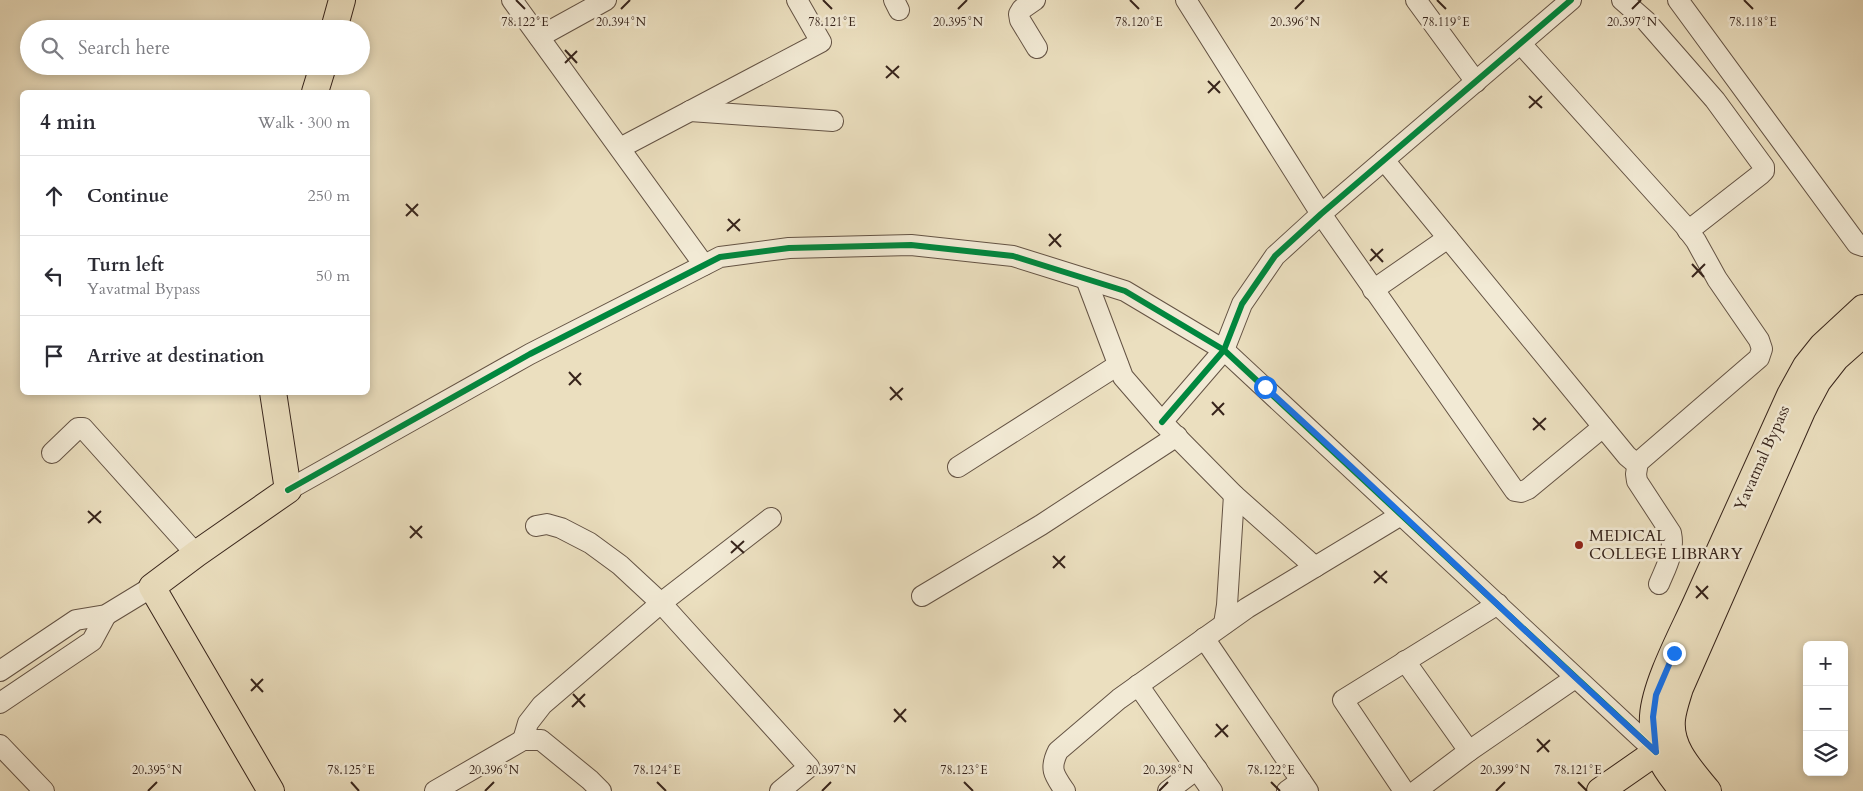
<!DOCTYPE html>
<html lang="en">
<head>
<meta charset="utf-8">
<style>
  body { margin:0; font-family:Cardo,serif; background:#f2f2f3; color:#2b2b33 }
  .controls { position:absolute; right:15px; bottom:15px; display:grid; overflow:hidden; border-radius:8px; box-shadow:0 2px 8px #0003 }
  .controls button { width:45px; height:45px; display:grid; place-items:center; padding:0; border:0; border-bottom:1px solid #e1e1e2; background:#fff; color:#2b2b33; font:25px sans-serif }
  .stop { position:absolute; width:15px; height:15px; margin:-11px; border:4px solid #1a73e8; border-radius:50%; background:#fff }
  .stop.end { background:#1a73e8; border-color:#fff; box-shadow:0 1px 5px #0008 }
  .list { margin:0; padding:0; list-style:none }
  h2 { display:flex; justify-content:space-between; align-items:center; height:65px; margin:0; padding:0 20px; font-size:21px }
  h2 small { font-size:16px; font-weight:400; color:#7c7c81 }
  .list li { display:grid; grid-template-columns:32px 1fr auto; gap:15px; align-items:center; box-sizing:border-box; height:80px; padding:0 20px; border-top:1px solid #e1e1e2 }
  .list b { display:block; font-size:19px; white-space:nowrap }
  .list p { margin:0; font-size:16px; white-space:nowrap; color:#7c7c81 }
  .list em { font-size:16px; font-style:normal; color:#7c7c81 }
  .icon { flex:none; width:28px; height:28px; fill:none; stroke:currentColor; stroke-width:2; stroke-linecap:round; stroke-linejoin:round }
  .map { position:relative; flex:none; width:1863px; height:791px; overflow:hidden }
  .search { position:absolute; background:#fff; box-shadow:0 2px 8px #0003; left:20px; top:20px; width:350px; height:55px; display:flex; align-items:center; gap:12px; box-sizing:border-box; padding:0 18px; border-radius:28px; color:#7c7c81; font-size:19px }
  .panel { position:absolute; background:#fff; box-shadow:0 2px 8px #0003; left:20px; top:90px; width:350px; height:305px; border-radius:8px }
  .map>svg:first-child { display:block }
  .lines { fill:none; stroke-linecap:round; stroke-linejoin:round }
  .minor-casing { stroke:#645344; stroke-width:22 }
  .major-casing { stroke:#37241b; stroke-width:28 }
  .minor { stroke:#f2ead5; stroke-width:20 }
  .major { stroke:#ebdfbf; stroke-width:26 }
  .cycleway-casing { stroke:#f2ead5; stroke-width:9 }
  .cycleway { stroke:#00873e; stroke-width:6 }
  .route { stroke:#1a73e8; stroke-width:6 }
  .ticks { fill:none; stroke:#37241b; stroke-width:2 }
  .poi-dot { fill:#8f2418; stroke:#f2ead5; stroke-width:2 }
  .labels { text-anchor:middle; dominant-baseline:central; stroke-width:5; stroke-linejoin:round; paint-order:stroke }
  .street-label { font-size:16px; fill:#37241b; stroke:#f2ead5 }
  .poi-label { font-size:16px; fill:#37241b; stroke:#f2ead5; text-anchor:start }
  .ticks-label { font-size:12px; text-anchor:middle; fill:#37241b; stroke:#f2ead5; stroke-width:5; stroke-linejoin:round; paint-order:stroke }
</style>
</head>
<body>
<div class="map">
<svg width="1863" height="791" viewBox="0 0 1863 791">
  <rect width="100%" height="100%" fill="#ebdfbf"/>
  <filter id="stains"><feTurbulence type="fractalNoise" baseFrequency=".004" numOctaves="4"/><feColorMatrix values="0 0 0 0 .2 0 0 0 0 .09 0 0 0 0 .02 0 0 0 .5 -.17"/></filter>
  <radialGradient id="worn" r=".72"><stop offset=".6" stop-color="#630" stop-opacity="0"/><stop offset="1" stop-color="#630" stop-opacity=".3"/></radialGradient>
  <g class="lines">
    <defs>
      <g id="minor">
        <polyline points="512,0 704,265"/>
        <polyline points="894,0 899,10"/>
        <polyline points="1035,0 1022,9 1019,14 1020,20 1037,48"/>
        <polyline points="1186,0 1321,214 1515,491 1521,492 1528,489 1603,427"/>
        <polyline points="1416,0 1476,82"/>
        <polyline points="1622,0 1646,21 1715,100 1764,167 1764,171 1761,174 1688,231"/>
        <polyline points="1678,0 1857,244 1863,246"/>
        <polyline points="539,37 606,0"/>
        <polyline points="690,111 833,121"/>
        <polyline points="620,148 821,42 797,0"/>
        <polyline points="1384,160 1627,456 1633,461 1638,462 1642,459 1759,358 1762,349 1759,340 1717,279 1696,241 1684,225 1521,44"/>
        <polyline points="1086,279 1123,377 1162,422 1234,495 1315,567"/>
        <polyline points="1373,290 1448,238"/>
        <polyline points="1162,422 1224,350 1242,304 1275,256 1321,214 1571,0"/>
        <polyline points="52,453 78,428 83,428 196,554"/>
        <path d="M1638 462 1636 474 1637 481 1671 533C1675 552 1666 567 1659 584"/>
        <polyline points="958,467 1118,365"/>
        <polyline points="288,490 530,354 720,257 789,248 911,245 1013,256 1125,291 1224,350 1656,752"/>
        <polyline points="536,526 547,524 561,528 590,543 620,565 661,603 809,767 780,791"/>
        <polyline points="922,596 1041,525 1177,436"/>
        <polyline points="1224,624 1227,605 1234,495"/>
        <polyline points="1204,638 1308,791"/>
        <polyline points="1405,661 1469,751"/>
        <polyline points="0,671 76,620 106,615 152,587"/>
        <polyline points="1138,685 1212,791"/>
        <polyline points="0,703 92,641 106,615"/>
        <polyline points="523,740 528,723 542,705 661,603 771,518"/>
        <polyline points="0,745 44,791"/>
        <polyline points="435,791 523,740 541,740 590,780 601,791"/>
        <path d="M1065 791C1054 775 1049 769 1058 751L1119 699 1247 608 1401 515"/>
        <polyline points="1168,791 1197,769"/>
        <polyline points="1287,791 1301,781"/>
        <polyline points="1404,791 1343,700 1498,604"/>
        <polyline points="1416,791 1469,751 1575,678"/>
      </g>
      <g id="major">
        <polyline points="334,29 342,0"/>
        <polyline points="315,92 323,66"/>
        <polyline points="271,791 152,587 196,554 288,490 273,392"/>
        <polyline points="1600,791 1656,752 1673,748"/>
        <path d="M1683 791C1663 767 1651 749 1653 716 1655 684 1682 634 1696 603 1727 534 1759 465 1790 395L1806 366 1822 346 1863 308"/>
        <path d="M1708 791C1691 770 1669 748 1672 719 1673 709 1677 698 1680 688L1802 411 1818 381 1836 358 1863 334"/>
      </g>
    </defs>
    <use href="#minor" class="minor-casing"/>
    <use href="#major" class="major-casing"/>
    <use href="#minor" class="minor"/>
    <use href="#major" class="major"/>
    <defs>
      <g id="cycleway">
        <polyline points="1162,422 1224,350 1242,304 1275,256 1321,214 1571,0"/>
        <polyline points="288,490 530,354 720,257 789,248 911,245 1013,256 1125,291 1224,350 1656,752"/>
      </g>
    </defs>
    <use href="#cycleway" class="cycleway-casing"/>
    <use href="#cycleway" class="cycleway"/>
  </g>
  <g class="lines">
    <path class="route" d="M1265 387C1397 507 1524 632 1656 752L1653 717 1656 695 1674 653"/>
  </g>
  <path class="ticks" d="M516 0 525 9M823 0 832 9M1130 0 1139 9M1437 0 1446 9M1744 0 1753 9M621 9 630 0M958 9 967 0M1295 9 1304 0M1632 9 1641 0M565 50 577 63M565 63 577 51M886 66 899 78M886 78 899 66M1208 81 1220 93M1208 93 1220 81M1529 96 1542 108M1529 108 1542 96M406 204 418 216M406 216 418 204M728 219 740 231M727 231 740 219M1049 234 1061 247M1049 246 1061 234M1371 249 1383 262M1370 261 1383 249M1692 264 1704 277M1692 277 1705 264M569 372 581 385M569 385 581 373M890 387 902 400M890 400 903 388M1212 402 1224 415M1212 415 1224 403M1533 418 1545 430M1533 430 1546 418M88 511 101 523M88 523 101 511M410 526 422 538M410 538 422 526M731 541 744 553M731 553 744 541M1053 556 1065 568M1053 568 1065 556M1374 571 1387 583M1374 583 1387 571M1696 586 1708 599M1696 598 1708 586M251 679 263 692M251 691 263 679M573 694 585 707M572 707 585 694M894 709 906 722M894 722 906 709M1216 724 1228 737M1215 737 1228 725M1537 739 1549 752M1537 752 1550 740M351 782 359 791M657 782 666 791M964 782 973 791M1271 782 1280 791M1578 782 1587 791M148 791 157 782M485 791 494 782M822 791 831 782M1159 791 1168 782M1496 791 1505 782"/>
  <circle class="poi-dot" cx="1579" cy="545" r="5"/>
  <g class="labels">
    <g class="street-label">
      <text transform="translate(1762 458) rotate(-66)">Yavatmal Bypass</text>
    </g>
    <g class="poi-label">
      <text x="1589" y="536">MEDICAL<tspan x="1589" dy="18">COLLEGE LIBRARY</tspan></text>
    </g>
  </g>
  <g class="ticks-label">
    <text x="621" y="26">20.394°N</text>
    <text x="958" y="26">20.395°N</text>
    <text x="1295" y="26">20.396°N</text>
    <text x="1632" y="26">20.397°N</text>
    <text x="525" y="26">78.122°E</text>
    <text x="832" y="26">78.121°E</text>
    <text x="1139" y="26">78.120°E</text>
    <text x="1446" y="26">78.119°E</text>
    <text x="1753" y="26">78.118°E</text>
    <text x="351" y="774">78.125°E</text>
    <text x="657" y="774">78.124°E</text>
    <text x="964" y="774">78.123°E</text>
    <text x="1271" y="774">78.122°E</text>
    <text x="1578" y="774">78.121°E</text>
    <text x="157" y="774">20.395°N</text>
    <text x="494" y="774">20.396°N</text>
    <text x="831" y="774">20.397°N</text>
    <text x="1168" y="774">20.398°N</text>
    <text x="1505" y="774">20.399°N</text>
  </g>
  <rect width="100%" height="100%" filter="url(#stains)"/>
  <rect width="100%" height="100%" fill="url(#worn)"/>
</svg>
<div class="controls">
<button>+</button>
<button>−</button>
<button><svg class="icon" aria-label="layers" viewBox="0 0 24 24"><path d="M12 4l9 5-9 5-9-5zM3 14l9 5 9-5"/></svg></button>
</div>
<div class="stop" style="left:1265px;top:387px"></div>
<div class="stop end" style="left:1674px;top:653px"></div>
<div class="search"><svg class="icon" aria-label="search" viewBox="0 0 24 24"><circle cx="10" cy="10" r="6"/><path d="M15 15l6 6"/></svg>Search here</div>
<section class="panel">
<h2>4 min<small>Walk · 300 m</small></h2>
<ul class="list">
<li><svg class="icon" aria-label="ahead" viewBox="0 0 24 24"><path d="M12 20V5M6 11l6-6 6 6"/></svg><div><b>Continue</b></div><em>250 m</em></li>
<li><svg class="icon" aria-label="left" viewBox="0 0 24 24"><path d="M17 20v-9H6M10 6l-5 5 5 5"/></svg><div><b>Turn left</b><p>Yavatmal Bypass</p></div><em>50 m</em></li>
<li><svg class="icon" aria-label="arrive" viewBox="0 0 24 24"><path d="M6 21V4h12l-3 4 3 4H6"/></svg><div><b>Arrive at destination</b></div></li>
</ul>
</section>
</div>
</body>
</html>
